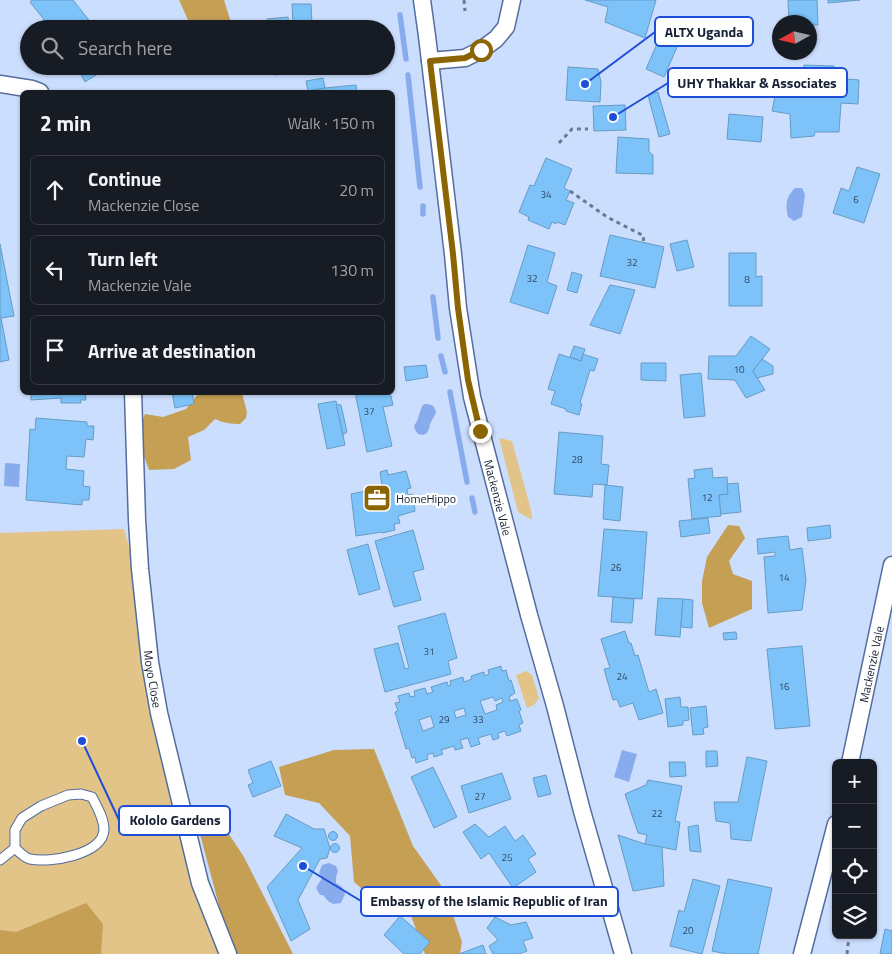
<!DOCTYPE html>
<html lang="en">
<head>
<meta charset="utf-8">
<style>
  body { margin:0; font-family:"Titillium Web",sans-serif; background:#242831; color:#f1f3f6 }
  .controls { position:absolute; right:15px; bottom:15px; display:grid; overflow:hidden; border-radius:8px; box-shadow:0 1px 4px #0004 }
  .controls button { width:45px; height:45px; display:grid; place-items:center; padding:0; border:0; border-bottom:1px solid #363941; background:#171b24; color:#f1f3f6; font:25px sans-serif }
  .compass { position:absolute; left:772px; top:15px; width:45px; height:45px; border-radius:50%; background:#171b24; box-shadow:0 1px 4px #0004; rotate:262deg }
  .stop { position:absolute; width:15px; height:15px; margin:-11px; border:4px solid #8b6504; border-radius:50%; background:#fff }
  .stop.end { background:#8b6504; border-color:#fff; box-shadow:0 1px 5px #0008 }
  .list { margin:0; padding:0; list-style:none }
  h2 { display:flex; justify-content:space-between; align-items:center; height:65px; margin:0; padding:0 20px; font-size:21px }
  h2 small { font-size:16px; font-weight:400; color:#9ea1a6 }
  .list li { display:grid; grid-template-columns:32px 1fr auto; gap:15px; align-items:center; box-sizing:border-box; height:70px; margin:0 10px 10px; padding:0 10px; border:1px solid #363941; border-radius:8px }
  .list b { display:block; font-size:19px; white-space:nowrap }
  .list p { margin:0; font-size:16px; white-space:nowrap; color:#9ea1a6 }
  .list em { font-size:16px; font-style:normal; color:#9ea1a6 }
  .icon { flex:none; width:28px; height:28px; fill:none; stroke:currentColor; stroke-width:2; stroke-linecap:round; stroke-linejoin:round }
  .map { position:relative; flex:none; width:892px; height:954px; overflow:hidden }
  .search { position:absolute; background:#171b24; box-shadow:0 1px 4px #0004; left:20px; top:20px; width:375px; height:55px; display:flex; align-items:center; gap:12px; box-sizing:border-box; padding:0 18px; border-radius:28px; color:#9ea1a6; font-size:19px }
  .panel { position:absolute; background:#171b24; box-shadow:0 1px 4px #0004; left:20px; top:90px; width:375px; height:305px; border-radius:8px }
  .map>svg:first-child { display:block }
  .green { fill:#e2c388 }
  .forest { fill:#c59f54 }
  .water { fill:#88abed }
  .lines { fill:none; stroke-linecap:round; stroke-linejoin:round }
  .stream { stroke:#88abed; stroke-width:5.5 }
  .building { fill:#7dc3f9; stroke:#679bc3; fill-rule:evenodd }
  .lane-casing { stroke:#546d9d; stroke-width:11 }
  .street-casing { stroke:#546d9d; stroke-width:19 }
  .path { stroke:#6b7993; stroke-width:3; stroke-dasharray:4 4; stroke-linecap:butt }
  .lane { stroke:#fff; stroke-width:9 }
  .street { stroke:#fff; stroke-width:16 }
  .route { stroke:#8b6504; stroke-width:6 }
  .labels { text-anchor:middle; dominant-baseline:central; stroke-width:4.5; stroke-linejoin:round; paint-order:stroke }
  .number-label { font-size:10px; fill:#304965 }
  .street-label { font-size:12px; fill:#162034; stroke:#fefefe }
  .poi-label { font-size:12px; fill:#162034; stroke:#fefefe; text-anchor:start }
  .leader { fill:none; stroke:#1d4ed8; stroke-width:2 }
  .callout-dot { fill:#1d4ed8; stroke:#fefefe; stroke-width:2 }
  .callout { fill:#fefefe; stroke:#1d4ed8; stroke-width:2 }
  .callout-label { font-size:14px; text-anchor:middle; font-weight:bold; fill:#162034 }
</style>
</head>
<body>
<div class="map">
<svg width="892" height="954" viewBox="0 0 892 954">
  <rect width="100%" height="100%" fill="#ccdefe"/>
  <g class="green">
    <polygon points="499,438 512,441 531,510 532,520 518,512"/>
    <polygon points="124,529 133,561 137,629 189,854 222,954 0,954 0,533"/>
    <polygon points="526,671 532,675 539,698 534,705 527,708 516,675"/>
  </g>
  <g class="forest">
    <polygon points="179,0 224,0 232,26 230,29 192,29"/>
    <path d="M201 393H242L247 412 246 418 240 424C231 424 223 423 215 419L204 430 188 437 191 460 174 469 149 470 136 434 145 414 163 417 186 409 198 394Z"/>
    <polygon points="728,525 739,526 745,538 729,561 733,574 752,581 752,609 709,628 702,603 702,581 707,557"/>
    <polygon points="374,749 413,846 445,891 462,942 460,954 425,954 406,902 382,906 354,882 350,836 319,803 285,795 279,767 334,750"/>
    <polygon points="215,813 244,857 293,954 232,954 197,823"/>
    <polygon points="86,903 103,924 101,954 0,954 0,930 16,932"/>
  </g>
  <g class="water">
    <path d="M795 188H802L805 194 802 217 794 221 788 217C785 204 786 197 795 188Z"/>
    <path d="M425 404C432 404 435 406 436 413L430 424 429 429 427 433 423 435 418 434 415 430 414 426 417 421 422 406Z"/>
    <polygon points="5,463 20,464 19,487 4,486"/>
    <polygon points="622,750 637,754 629,782 614,777"/>
    <polygon points="329,863 336,866 338,871 336,877 336,883 342,887 345,894 341,903 333,904 328,901 323,895 320,895 316,888 322,878 319,873 322,865"/>
  </g>
  <g class="lines">
    <g class="stream">
      <polyline points="400,15 406,59"/>
      <polyline points="408,75 420,187"/>
      <polyline points="423,206 423,214"/>
      <polyline points="433,297 438,338"/>
      <polyline points="441,356 445,372"/>
      <polyline points="450,392 467,482"/>
      <polyline points="472,498 475,512"/>
    </g>
  </g>
  <g class="building">
    <polygon points="32,0 73,0 96,29 49,29 50,27 30,2"/>
    <polygon points="585,0 656,0 645,38 605,22 608,7"/>
    <polygon points="788,0 817,0 818,25 810,25 810,22 789,22"/>
    <polygon points="828,0 860,0 828,3"/>
    <polygon points="292,4 311,4 312,23 293,24"/>
    <polygon points="288,17 289,29 269,29 267,19"/>
    <polygon points="663,30 681,38 664,77 646,69"/>
    <polygon points="804,65 834,66 834,78 859,80 858,104 841,103 839,132 815,132 814,136 791,138 790,114 772,111 778,81 802,81"/>
    <polygon points="76,66 110,66 85,82"/>
    <polygon points="274,66 305,66 305,71 275,75"/>
    <polygon points="568,67 598,69 601,82 600,102 566,100"/>
    <polygon points="323,78 325,88 308,91 306,81"/>
    <polygon points="356,85 357,92 308,92 308,91 325,88"/>
    <polygon points="658,92 670,134 659,137 648,95"/>
    <polygon points="625,105 626,130 594,131 593,106"/>
    <polygon points="729,114 763,117 761,142 727,139"/>
    <polygon points="618,137 649,139 649,152 653,155 653,174 616,173"/>
    <polygon points="546,158 572,169 564,188 570,191 566,200 574,203 565,225 557,222 556,224 552,222 549,229 528,220 529,217 519,212 530,185 534,186"/>
    <polygon points="857,167 880,174 864,223 833,213 841,188 849,191"/>
    <polygon points="610,235 664,247 655,288 600,276"/>
    <polygon points="687,240 694,267 677,271 670,244"/>
    <polygon points="0,244 14,316 1,318 9,360 0,362"/>
    <polygon points="528,245 555,253 547,282 557,286 548,314 510,302"/>
    <polygon points="729,253 756,253 756,277 762,276 762,306 729,306"/>
    <polygon points="572,272 582,275 577,293 567,290"/>
    <polygon points="610,285 635,290 620,334 590,325"/>
    <polygon points="751,336 770,349 753,371 765,390 746,398 735,380 708,379 709,356 736,356"/>
    <polygon points="574,346 585,349 581,361 570,357"/>
    <polygon points="559,354 581,361 583,354 598,359 594,371 590,370 580,403 582,404 579,415 566,411 566,409 551,404 555,391 548,389"/>
    <polygon points="762,359 773,366 773,374 757,378 753,371"/>
    <polygon points="641,363 666,363 666,381 641,380"/>
    <polygon points="426,365 428,377 406,381 404,367"/>
    <polygon points="701,373 705,416 684,418 680,375"/>
    <polygon points="31,392 85,392 86,400 80,400 81,403 61,403 61,398 31,400"/>
    <polygon points="172,392 192,392 194,404 175,408"/>
    <polygon points="355,392 390,392 393,405 383,407 392,446 367,452"/>
    <polygon points="336,401 345,445 327,449 318,404"/>
    <polygon points="336,404 341,405 347,432 343,435"/>
    <polygon points="36,418 87,422 87,426 94,426 93,440 86,439 84,457 67,456 66,469 84,471 83,486 90,487 89,500 82,500 82,505 26,500 30,429 35,430"/>
    <polygon points="559,432 603,436 601,464 609,465 607,485 593,484 592,497 554,494"/>
    <polygon points="712,468 713,478 727,477 728,494 719,495 721,516 692,519 688,479 695,478 694,470"/>
    <polygon points="387,470 388,475 406,471 411,488 407,489 408,495 413,494 415,511 398,516 400,523 394,524 395,530 382,533 382,532 356,536 351,494 371,490 382,485 380,472"/>
    <polygon points="738,483 741,512 721,514 719,495 728,494 727,484"/>
    <polygon points="605,485 623,487 620,521 603,519"/>
    <polygon points="708,518 710,533 681,537 679,521"/>
    <polygon points="830,525 831,538 808,541 807,528"/>
    <polygon points="604,529 647,532 642,599 598,596"/>
    <polygon points="413,530 424,569 413,572 421,600 394,607 375,541"/>
    <polygon points="788,536 790,550 802,548 806,580 802,610 768,613 764,557 775,556 775,552 758,554 757,539"/>
    <polygon points="368,544 380,589 359,595 347,550"/>
    <polygon points="613,597 634,599 632,623 611,622"/>
    <polygon points="658,598 683,599 680,637 655,635"/>
    <polygon points="683,599 693,600 692,628 681,627"/>
    <polygon points="445,613 457,658 448,661 451,674 385,692 374,649 398,643 405,669 409,668 398,626"/>
    <polygon points="625,631 629,643 631,643 635,656 638,655 649,692 656,689 663,713 639,720 633,703 620,707 617,699 613,700 604,669 610,668 601,639"/>
    <polygon points="736,632 737,639 724,640 723,633"/>
    <polygon points="802,646 810,726 775,729 767,649"/>
    <path d="M501 666 502 671 506 670 509 681 511 680 515 693 509 697 510 701 517 699 521 710 519 711 523 723 519 725 521 731 507 736 505 731 498 733 499 738 493 740 491 734 478 738 480 744 471 747 468 738 460 740 463 748 455 750 454 746 441 750 443 754 434 757 433 753 427 755 428 759 416 763 415 757 412 758 409 748 406 749 395 712 398 711 395 703 400 702 398 696 409 693 410 697 415 696 414 691 425 688 427 694 433 692 431 687 447 682 448 686 451 685 450 681 463 677 464 682 472 679 471 676 484 672 485 676 489 674 488 670ZM493 697 495 701 502 698 503 702 496 705 497 710 485 714 480 701ZM464 708 466 715 456 718 454 711ZM431 716 434 727 423 731 419 720Z"/>
    <polygon points="680,697 681,707 688,707 689,720 683,721 683,725 668,727 665,699"/>
    <polygon points="706,706 708,727 703,728 704,734 693,735 690,708"/>
    <polygon points="706,751 717,751 718,766 706,767"/>
    <polygon points="747,757 767,761 751,841 731,839 730,823 716,821 714,802 738,802"/>
    <polygon points="271,761 281,786 253,797 248,785 253,783 248,770"/>
    <polygon points="669,762 685,762 686,776 670,777"/>
    <polygon points="433,767 457,817 434,828 411,777"/>
    <polygon points="502,773 511,799 469,813 461,786"/>
    <polygon points="546,775 551,794 538,797 533,778"/>
    <polygon points="648,780 682,786 675,821 680,822 676,850 645,844 647,835 638,833 625,794 646,785"/>
    <polygon points="286,814 314,829 324,829 330,848 327,858 320,859 298,900 310,929 291,941 267,887 302,848 274,836"/>
    <polygon points="475,824 489,837 505,826 515,841 523,835 536,854 528,859 536,872 513,888 489,853 481,859 463,832"/>
    <polygon points="698,825 701,852 690,851 688,827"/>
    <circle cx="333" cy="836" r="4.5"/>
    <polygon points="618,835 645,844 662,847 664,886 633,891"/>
    <circle cx="335" cy="848" r="4.5"/>
    <polygon points="693,879 720,886 702,954 670,946 679,910 684,912"/>
    <polygon points="728,879 772,888 758,954 727,954 712,951"/>
    <polygon points="400,916 430,942 420,954 404,954 384,935"/>
    <polygon points="495,917 511,925 526,922 533,938 523,941 527,951 519,954 493,954 489,946 498,940 487,928"/>
    <polygon points="885,929 892,931 892,954 880,954"/>
    <polygon points="483,945 486,954 459,954"/>
  </g>
  <g class="lines">
    <defs>
      <g id="lane">
        <path d="M81 794 92 797C97 807 104 818 104 830 102 855 50 863 30 859 25 858 19 852 15 848V830L22 818 41 806 68 795Z"/>
        <polyline points="0,860 15,848"/>
      </g>
      <g id="street">
        <path id="s1" d="M422 0 427 36 453 254 458 308 472 397 529 615 555 706 582 811 623 954"/>
        <polyline points="430,61 465,58 481,50 496,39 506,27 512,0"/>
        <polyline points="0,84 32,89 40,92"/>
        <path id="s2" d="M133 392 137 520 140 569 150 662 159 713 200 883 228 954"/>
        <path id="s3" d="M850 763 892 565"/>
        <polyline points="802,954 836,824"/>
      </g>
    </defs>
    <use href="#lane" class="lane-casing"/>
    <use href="#street" class="street-casing"/>
    <g class="path">
      <polyline points="464,0 465,11"/>
      <polyline points="559,143 572,129 588,129"/>
      <polyline points="570,191 607,217 644,236 643,242"/>
      <polyline points="847,954 849,935"/>
    </g>
    <use href="#lane" class="lane"/>
    <use href="#street" class="street"/>
  </g>
  <g class="lines">
    <polyline class="route" points="480,431 468,380 458,308 453,254 430,61 465,58 481,50"/>
  </g>
  <defs>
    <symbol id="office-square" viewBox="-11 -11 22 22"><rect x="-9" y="-9" width="18" height="18" rx="4" fill="#8b6504" stroke="#fefefe"/><path d="M-6-3h4V-5.5h4V-3h4V5H-6ZM-1-4.5V-3h2v-1.5ZM-6 0V1H6V0Z" fill="#fff"/></symbol>
  </defs>
  <g fill-rule="evenodd">
    <use href="#office-square" x="361" y="482" width="32" height="32"/>
  </g>
  <g class="labels">
    <g class="number-label">
      <text x="546" y="194">34</text>
      <text x="856" y="199">6</text>
      <text x="632" y="262">32</text>
      <text x="532" y="278">32</text>
      <text x="747" y="279">8</text>
      <text x="739" y="369">10</text>
      <text x="369" y="411">37</text>
      <text x="577" y="459">28</text>
      <text x="707" y="497">12</text>
      <text x="616" y="567">26</text>
      <text x="784" y="577">14</text>
      <text x="429" y="651">31</text>
      <text x="622" y="676">24</text>
      <text x="784" y="686">16</text>
      <text x="444" y="719">29</text>
      <text x="478" y="719">33</text>
      <text x="480" y="796">27</text>
      <text x="657" y="813">22</text>
      <text x="507" y="857">25</text>
      <text x="688" y="930">20</text>
    </g>
    <g class="street-label">
      <text stroke="none"><textPath href="#s1" startOffset="504">Mackenzie Vale</textPath></text>
      <text stroke="none"><textPath href="#s3" startOffset="101">Mackenzie Vale</textPath></text>
      <text stroke="none"><textPath href="#s2" startOffset="288">Moyo Close</textPath></text>
    </g>
    <g class="poi-label">
      <text x="396" y="498">HomeHippo</text>
    </g>
  </g>
  <path class="leader" d="M585 84L655 32M613 117L668 83M82 741L119 820M303 866L361 901"/>
  <g class="callout-dot">
    <circle cx="585" cy="84" r="5"/>
    <circle cx="613" cy="117" r="5"/>
    <circle cx="82" cy="741" r="5"/>
    <circle cx="303" cy="866" r="5"/>
  </g>
  <g class="callout">
    <rect x="655" y="17" width="98" height="29" rx="5"/>
    <rect x="668" y="68" width="179" height="29" rx="5"/>
    <rect x="119" y="806" width="111" height="29" rx="5"/>
    <rect x="361" y="887" width="257" height="29" rx="5"/>
  </g>
  <g class="callout-label">
    <text x="704" y="37">ALTX Uganda</text>
    <text x="757" y="88">UHY Thakkar &amp; Associates</text>
    <text x="175" y="825">Kololo Gardens</text>
    <text x="489" y="906">Embassy of the Islamic Republic of Iran</text>
  </g>
</svg>
<div class="controls">
<button>+</button>
<button>−</button>
<button><svg class="icon" aria-label="locate" viewBox="0 0 24 24"><circle cx="12" cy="12" r="6"/><path d="M12 2v4M12 18v4M2 12h4M18 12h4"/></svg></button>
<button><svg class="icon" aria-label="layers" viewBox="0 0 24 24"><path d="M12 4l9 5-9 5-9-5zM3 14l9 5 9-5"/></svg></button>
</div>
<svg class="compass" viewBox="-18 -18 36 36"><path d="M0-13l5 13h-10z" fill="#e53935"/><path d="M0 13l5-13h-10z" fill="#9ea1a6"/></svg>
<div class="stop" style="left:481px;top:50px"></div>
<div class="stop end" style="left:480px;top:431px"></div>
<div class="search"><svg class="icon" aria-label="search" viewBox="0 0 24 24"><circle cx="10" cy="10" r="6"/><path d="M15 15l6 6"/></svg>Search here</div>
<section class="panel">
<h2>2 min<small>Walk · 150 m</small></h2>
<ul class="list">
<li><svg class="icon" aria-label="ahead" viewBox="0 0 24 24"><path d="M12 20V5M6 11l6-6 6 6"/></svg><div><b>Continue</b><p>Mackenzie Close</p></div><em>20 m</em></li>
<li><svg class="icon" aria-label="left" viewBox="0 0 24 24"><path d="M17 20v-9H6M10 6l-5 5 5 5"/></svg><div><b>Turn left</b><p>Mackenzie Vale</p></div><em>130 m</em></li>
<li><svg class="icon" aria-label="arrive" viewBox="0 0 24 24"><path d="M6 21V4h12l-3 4 3 4H6"/></svg><div><b>Arrive at destination</b></div></li>
</ul>
</section>
</div>
</body>
</html>
